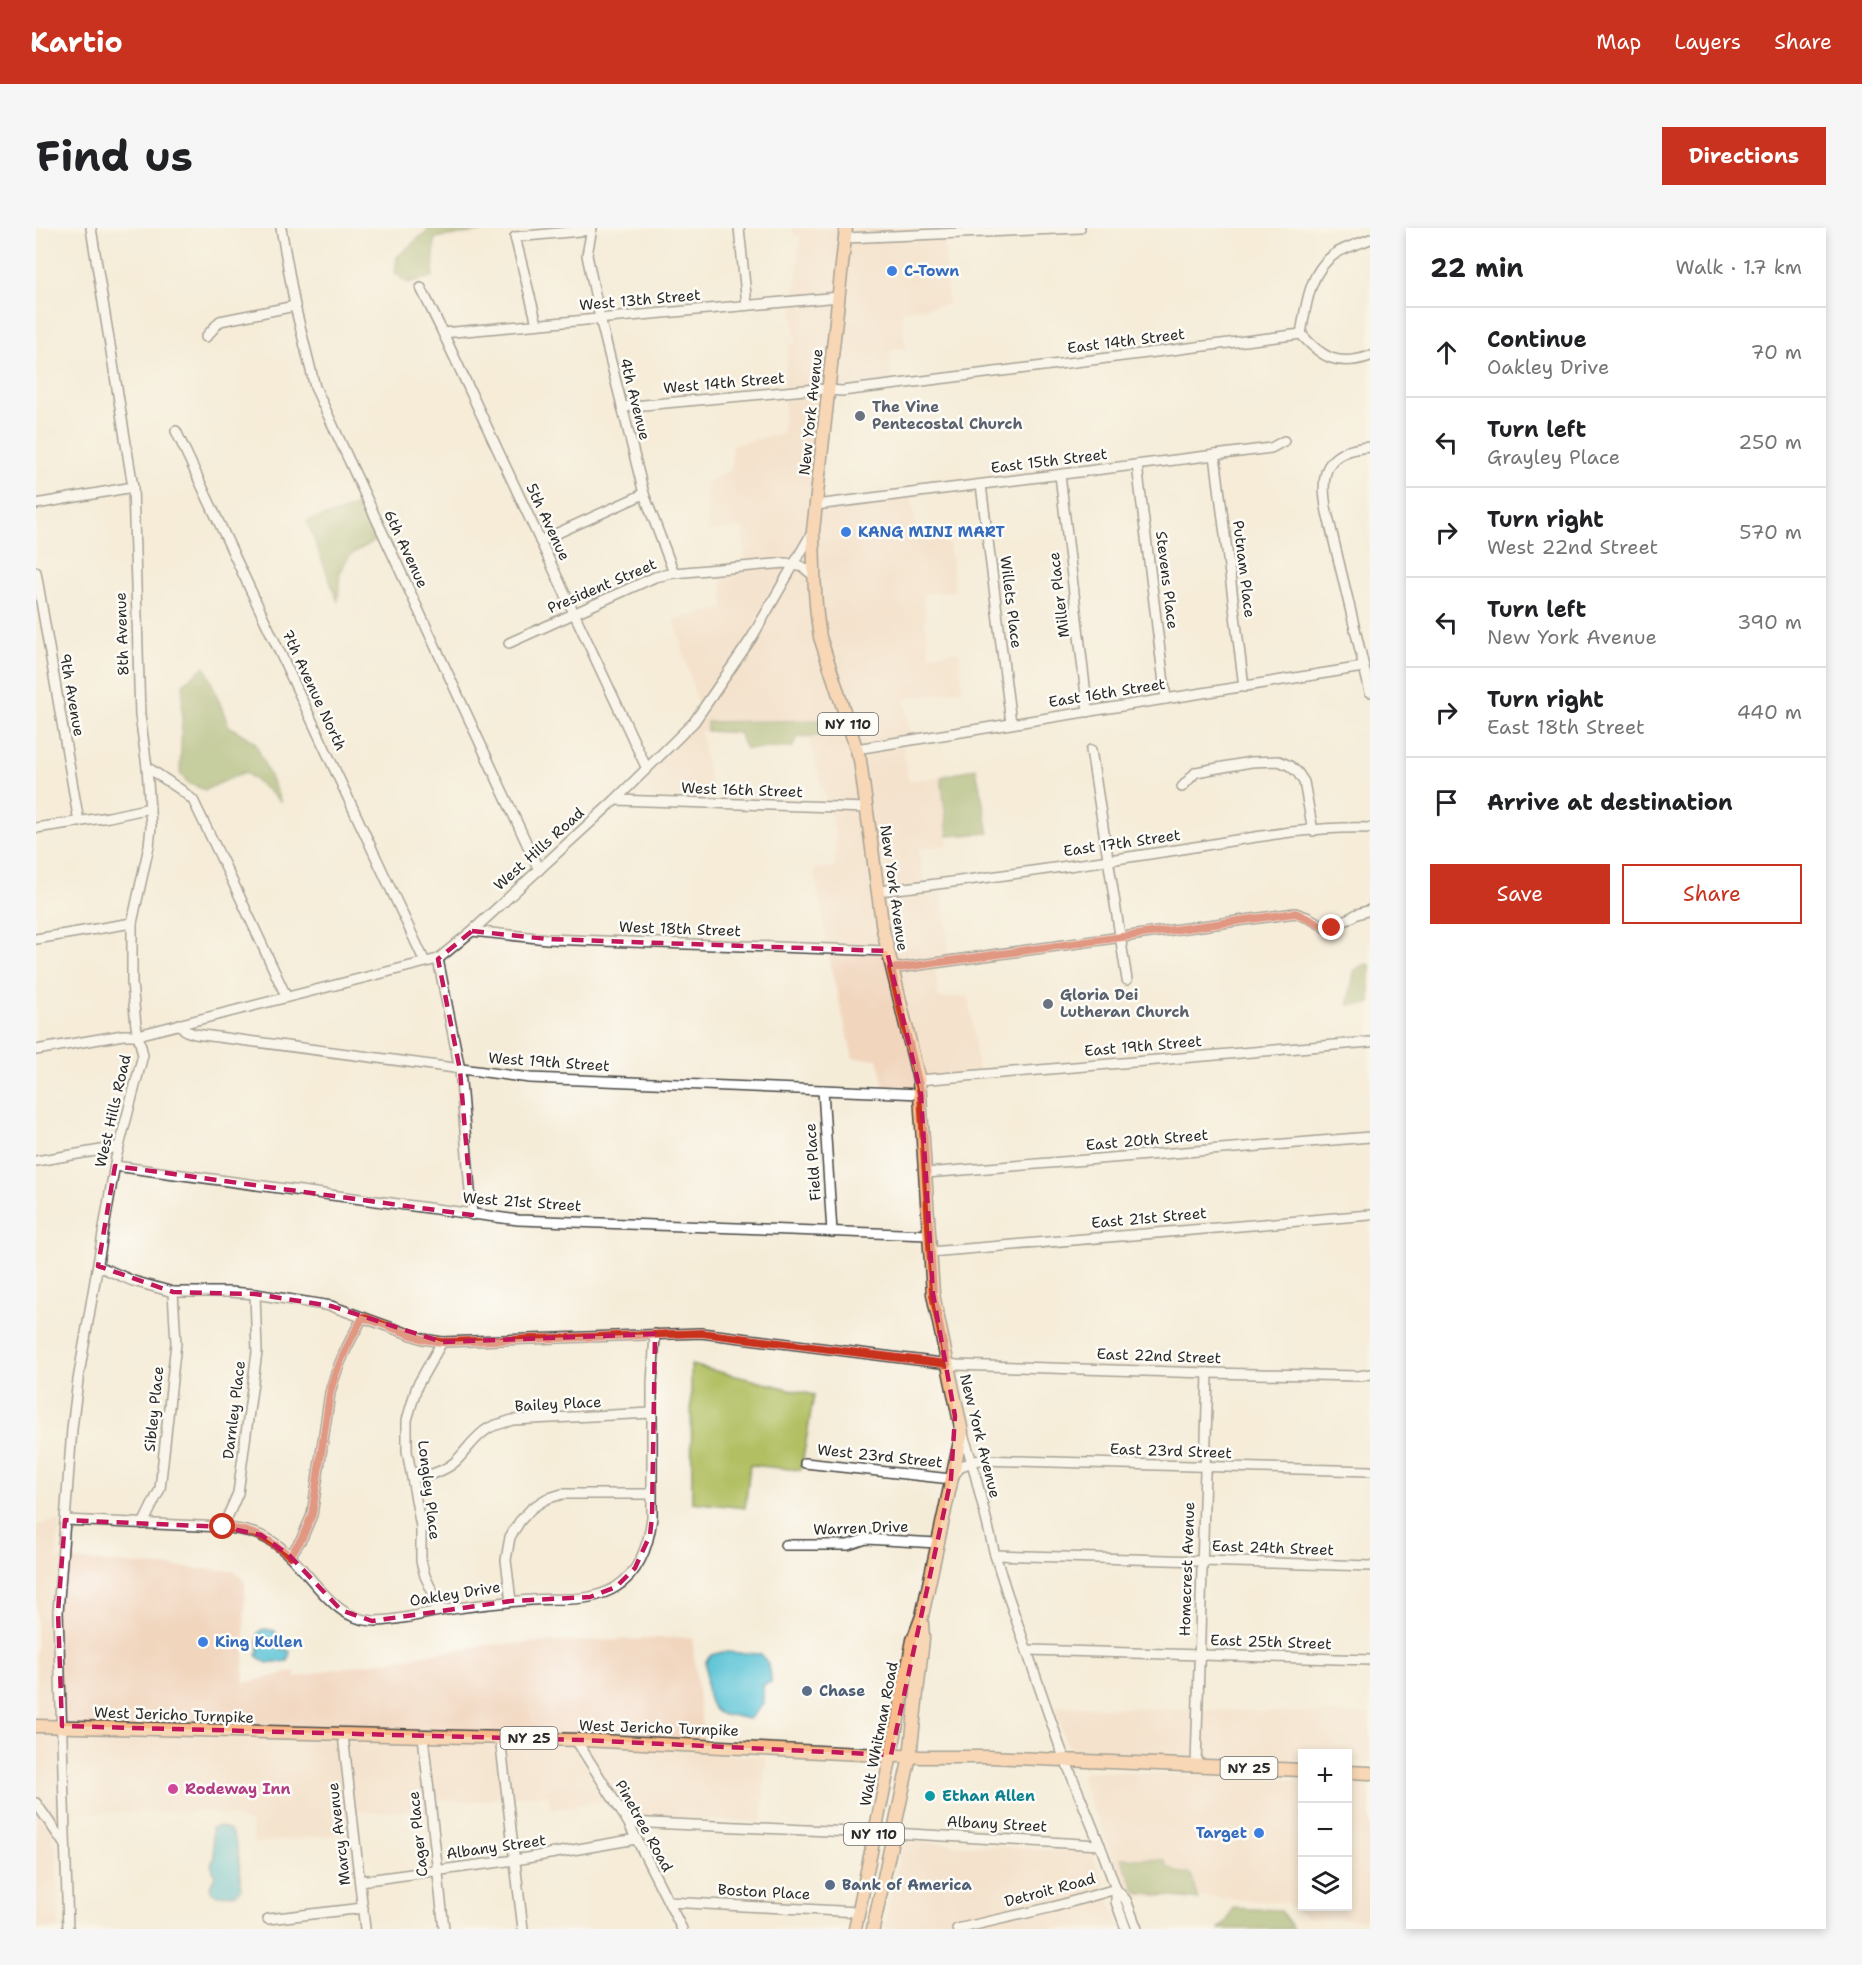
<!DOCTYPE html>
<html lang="en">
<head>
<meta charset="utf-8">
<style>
  body { margin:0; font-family:"Shantell Sans",sans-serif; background:#f6f6f6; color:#202124 }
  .controls { position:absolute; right:18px; bottom:18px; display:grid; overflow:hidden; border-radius:0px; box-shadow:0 3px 9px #0003 }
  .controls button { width:54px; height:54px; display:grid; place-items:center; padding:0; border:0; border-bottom:2px solid #e0e0e0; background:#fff; color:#202124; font:30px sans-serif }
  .stop { position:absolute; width:18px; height:18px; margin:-14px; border:4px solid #c8321e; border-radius:50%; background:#fff }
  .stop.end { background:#c8321e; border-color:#fff; box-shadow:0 2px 6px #0008 }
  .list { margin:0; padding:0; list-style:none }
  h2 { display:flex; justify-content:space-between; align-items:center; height:78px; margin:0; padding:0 24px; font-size:26px }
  h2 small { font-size:20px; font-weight:400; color:#757577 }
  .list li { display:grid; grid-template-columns:39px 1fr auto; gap:18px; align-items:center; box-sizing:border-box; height:90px; padding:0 24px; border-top:2px solid #e0e0e0 }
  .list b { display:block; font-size:22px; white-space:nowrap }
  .list p { margin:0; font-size:20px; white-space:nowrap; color:#757577 }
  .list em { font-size:20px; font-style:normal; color:#757577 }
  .actions { display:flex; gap:12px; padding:18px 24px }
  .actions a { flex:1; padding:14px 0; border:2px solid #c8321e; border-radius:0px; text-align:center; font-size:21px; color:#c8321e }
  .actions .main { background:#c8321e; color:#fff }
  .icon { flex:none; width:33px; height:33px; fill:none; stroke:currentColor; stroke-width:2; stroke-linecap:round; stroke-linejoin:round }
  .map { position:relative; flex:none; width:1334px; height:1701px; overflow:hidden; border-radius:0px }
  header { display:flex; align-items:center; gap:36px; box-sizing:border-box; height:84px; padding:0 30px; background:#c8321e; color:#fff }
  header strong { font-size:28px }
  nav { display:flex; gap:33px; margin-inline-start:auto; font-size:21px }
  .intro { display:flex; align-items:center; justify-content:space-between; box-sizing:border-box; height:144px; padding:0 36px }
  h1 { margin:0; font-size:42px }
  .button { padding:15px 27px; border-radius:0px; background:#c8321e; color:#fff; font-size:21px; font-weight:700 }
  main { display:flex; gap:36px; padding:0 36px }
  aside { flex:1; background:#fff; border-radius:0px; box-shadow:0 3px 9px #0003 }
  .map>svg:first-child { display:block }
  .built { fill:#f1d5bd }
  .green { fill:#b2c063; stroke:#6e7647; stroke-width:1.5 }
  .forest { fill:#8da659; stroke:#5c6842; stroke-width:1.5 }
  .water { fill:#59c2d5; stroke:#427680; stroke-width:1.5 }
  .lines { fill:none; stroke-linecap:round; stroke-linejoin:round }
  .minor-casing { stroke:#494845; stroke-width:12 }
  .major-casing { stroke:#494845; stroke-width:15 }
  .minor { stroke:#fff; stroke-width:9 }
  .major { stroke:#f9bc8a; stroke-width:12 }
  .route { stroke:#c8321e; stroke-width:8 }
  .marked { fill:none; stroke:#c2185b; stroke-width:4.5; stroke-dasharray:12 8; stroke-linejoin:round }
  .shop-dot { fill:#3f7fe0; stroke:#fdfcf7; stroke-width:2 }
  .worship-dot { fill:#6b7280; stroke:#fdfcf7; stroke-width:2 }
  .service-dot { fill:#5c6f8a; stroke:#fdfcf7; stroke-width:2 }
  .hotel-dot { fill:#d1479c; stroke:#fdfcf7; stroke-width:2 }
  .culture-dot { fill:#0f9aa8; stroke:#fdfcf7; stroke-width:2 }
  .labels { text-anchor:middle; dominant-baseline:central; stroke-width:5; stroke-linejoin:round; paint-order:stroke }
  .shield { fill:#fdfcf7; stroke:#6a6a68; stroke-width:1.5 }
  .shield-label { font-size:14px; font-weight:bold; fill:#2b2b2b }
  .shop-label { font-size:15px; font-weight:bold; fill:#366cbe; stroke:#fdfcf7; text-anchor:start }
  .street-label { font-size:15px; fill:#2b2b2b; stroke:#fdfcf7 }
  .worship-label { font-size:15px; font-weight:bold; fill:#5b616d; stroke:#fdfcf7; text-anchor:start }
  .service-label { font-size:15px; font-weight:bold; fill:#4e5e75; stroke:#fdfcf7; text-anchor:start }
  .hotel-label { font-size:15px; font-weight:bold; fill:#b23c85; stroke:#fdfcf7; text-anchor:start }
  .culture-label { font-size:15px; font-weight:bold; fill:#0d838f; stroke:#fdfcf7; text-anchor:start }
</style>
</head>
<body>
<header>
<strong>Kartio</strong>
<nav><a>Map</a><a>Layers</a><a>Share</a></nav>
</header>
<div class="intro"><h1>Find us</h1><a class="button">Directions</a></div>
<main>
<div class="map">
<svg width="1334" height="1701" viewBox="0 0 1334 1701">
  <rect width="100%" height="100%" fill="#fdfcf7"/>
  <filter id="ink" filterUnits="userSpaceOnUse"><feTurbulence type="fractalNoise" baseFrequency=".0167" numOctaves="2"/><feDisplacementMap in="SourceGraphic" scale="12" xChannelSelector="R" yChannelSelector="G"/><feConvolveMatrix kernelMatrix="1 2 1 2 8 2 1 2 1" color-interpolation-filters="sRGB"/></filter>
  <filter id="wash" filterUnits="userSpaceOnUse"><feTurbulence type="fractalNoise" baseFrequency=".008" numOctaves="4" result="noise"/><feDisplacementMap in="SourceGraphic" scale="24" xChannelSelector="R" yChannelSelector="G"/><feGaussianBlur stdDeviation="1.35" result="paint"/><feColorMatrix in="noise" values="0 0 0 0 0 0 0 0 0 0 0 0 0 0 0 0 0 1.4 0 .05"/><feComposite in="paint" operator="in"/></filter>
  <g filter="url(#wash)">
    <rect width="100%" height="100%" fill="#f5ecd8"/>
    <g class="built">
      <polygon points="757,0 938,0 939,3 908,4 912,77 866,83 870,120 854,120 856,155 791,160 778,276 875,264 881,306 912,303 919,363 887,366 893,427 923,423 927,462 869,471 875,509 866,511 872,553 905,549 912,617 883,621 888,655 905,653 914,731 899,733 902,770 933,768 943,850 871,860 848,860 842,831 817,830 795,740 778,641 799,639 799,604 772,509 792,507 671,494 671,503 664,503 678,573 583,570 665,488 638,391 688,381 685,343 709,340 707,300 672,304 669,255 695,241 696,217 747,205 749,147 753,117 759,115 757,83 764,8 757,8"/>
      <polygon points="24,1292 20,1331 198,1343 209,1354 208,1455 260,1443 260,1450 293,1442 450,1417 656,1409 667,1508 667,1526 730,1528 726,1594 586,1588 574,1572 514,1582 512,1566 434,1574 399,1571 399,1581 348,1585 311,1582 313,1605 218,1615 214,1594 174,1584 38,1585 15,1611 20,1621 23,1701 0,1701 0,1297"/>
      <polygon points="1017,1478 1334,1486 1334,1535 1312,1534 1312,1526 1266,1526 1266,1533 1043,1524 1036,1521 1030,1515"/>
      <polygon points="1054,1543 1266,1552 1266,1678 1312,1678 1312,1553 1334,1554 1334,1691 1271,1690 1249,1674 1164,1669 1093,1669 1045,1552 1046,1546"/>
      <polygon points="866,1613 1056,1624 1084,1701 848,1701"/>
    </g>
    <polygon class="green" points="655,1137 778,1167 765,1242 714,1237 709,1280 656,1274"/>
    <g class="forest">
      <polygon points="391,0 471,0 399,10 397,49 371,55 359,45 361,29 392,2"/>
      <polygon points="323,276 339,313 314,327 304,343 302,374 271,293 301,285"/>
      <polygon points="169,438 193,498 219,514 245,574 209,544 169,562 151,555 144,545 147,456"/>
      <polygon points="793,492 792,507 762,509 756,520 710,521 702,505 671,503 671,494"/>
      <polygon points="940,540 953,605 912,608 905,549"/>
      <polygon points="1334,736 1334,776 1312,777 1318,743 1326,737"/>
      <polygon points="1085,1630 1129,1632 1131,1638 1140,1644 1155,1646 1162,1672 1101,1665"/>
      <polygon points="1197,1680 1244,1682 1258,1701 1183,1701 1192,1691"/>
    </g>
    <g class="water">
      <path d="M229 1401 239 1403 244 1420 254 1423 252 1433C240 1435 230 1439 221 1427L223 1424 222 1405 225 1402Z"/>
      <path d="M687 1424 724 1426C733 1434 735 1443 735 1454L727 1457V1476L713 1491C707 1490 704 1489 699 1488 694 1486 690 1489 685 1486 667 1478 671 1450 670 1433L675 1427Z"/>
      <path d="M183 1598 193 1601C205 1617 203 1641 205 1660L200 1666 182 1667 176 1665 174 1659 179 1648 175 1636 178 1631 176 1600Z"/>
    </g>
  </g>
  <g filter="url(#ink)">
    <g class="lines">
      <defs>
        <g id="minor">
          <polyline points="245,0 259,78 279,159 503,642"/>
          <polyline points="556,0 551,27 564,90 608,266 638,345"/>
          <polyline points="703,0 711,77"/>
          <polyline points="809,10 1044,0"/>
          <polyline points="385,60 407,105 611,541"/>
          <polyline points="501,96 479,9 555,2"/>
          <polyline points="407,105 803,69"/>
          <path d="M1265 106C1270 78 1273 43 1299 26 1309 19 1323 16 1334 11"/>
          <path d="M1265 106C1286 130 1302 139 1334 128"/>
          <polyline points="170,109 184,93 259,78"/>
          <polyline points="586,179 780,161 806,163 1265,106"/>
          <polyline points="140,203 389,734"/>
          <path d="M1334 219C1289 222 1283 245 1291 284L1334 464"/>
          <polyline points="1179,227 1208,459"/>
          <polyline points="1101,237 1130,471"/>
          <polyline points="1024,247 1052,484"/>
          <polyline points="945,257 975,495"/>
          <polyline points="0,276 97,259"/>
          <polyline points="780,277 1235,220 1248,213"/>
          <polyline points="504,313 608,266"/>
          <polyline points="0,344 43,594"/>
          <polyline points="473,415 619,349 638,345 750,335 767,339 778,348"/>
          <polyline points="820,521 1327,439"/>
          <polyline points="1055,522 1091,752"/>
          <polyline points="111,539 145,562 157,572 203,667 250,768"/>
          <polyline points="1146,559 1160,544 1215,534 1243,533 1254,538 1262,545 1268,554 1277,603"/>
          <polyline points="579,572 832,580"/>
          <polyline points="0,600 73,589 114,580"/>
          <path d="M843 663C942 652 1041 637 1140 622 1204 612 1269 598 1334 600"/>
          <polyline points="436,703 511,711 851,723"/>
          <polyline points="0,711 96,695"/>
          <polyline points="402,731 424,842 436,987"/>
          <polyline points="855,741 1259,685 1273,690 1291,700 1296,700 1321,686 1334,682"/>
          <polyline points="143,796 150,803 159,806 494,850 885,866"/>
          <polyline points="0,822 87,807 102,807 402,731 436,703 579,572 658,494 715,411 777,303"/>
          <polyline points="883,852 1334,814"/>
          <polyline points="787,862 796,1004"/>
          <polyline points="0,933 83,919"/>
          <polyline points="79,938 482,992 893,1007"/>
          <polyline points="890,945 1334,909"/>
          <polyline points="894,1024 1334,987"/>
          <polyline points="62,1038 97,1053 137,1064 194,1064 219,1066 295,1078 387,1111 406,1114 665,1105 921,1137 1172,1145 1323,1148 1334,1146"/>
          <polyline points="927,1206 936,1234 959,1327 971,1365 1024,1519 1067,1625 1080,1661 1080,1674 1090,1701"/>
          <polyline points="769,1235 915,1251 925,1238 943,1232 1334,1243"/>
          <path d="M377 1250C392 1248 408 1244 420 1233 431 1222 439 1208 453 1200 460 1196 469 1195 476 1192L616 1185"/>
          <path d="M29 1292 187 1299C199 1301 211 1302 223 1307 251 1317 269 1347 290 1368 298 1376 307 1385 319 1389 336 1396 355 1392 373 1389 413 1380 454 1375 495 1372 515 1370 535 1373 554 1369 563 1367 572 1364 580 1359 604 1344 613 1316 616 1289V1155L619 1106"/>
          <polyline points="107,1296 124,1261 140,1115 137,1064"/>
          <polyline points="187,1299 202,1265 221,1124 219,1066"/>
          <polyline points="749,1317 812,1317 830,1311 901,1315"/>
          <polyline points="959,1327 1334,1338"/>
          <path d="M254 1328 266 1310 276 1287 294 1165C301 1137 313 1114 327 1089"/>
          <polyline points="475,1373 470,1332 474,1309 484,1293 496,1280 510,1271 526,1266 615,1266"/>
          <polyline points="405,1382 389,1348 385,1333 385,1299 371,1223 371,1192 381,1158 406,1114"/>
          <polyline points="992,1422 1334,1432"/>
          <polyline points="307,1507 329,1701"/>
          <polyline points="387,1508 408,1701"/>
          <polyline points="464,1510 487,1701"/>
          <polyline points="540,1512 592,1594 646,1701"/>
          <polyline points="1160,1537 1172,1145"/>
          <polyline points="0,1575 29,1617"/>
          <polyline points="592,1594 838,1605"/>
          <polyline points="857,1605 1064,1617"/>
          <polyline points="324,1653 479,1632 600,1611"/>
          <polyline points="1080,1661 1090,1672 1101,1701"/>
          <polyline points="633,1674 822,1684"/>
          <polyline points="232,1691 327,1680"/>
          <polyline points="32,1701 22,1384 36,1201 42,1152 80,930 107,827 100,798 96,755 96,695 113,618 115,599 111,539 104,487 97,259 55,0"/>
          <polyline points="921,1701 1017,1679 1080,1661"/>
        </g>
        <g id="major">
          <path d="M810 0 777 303C778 338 778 374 784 409L824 532 847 702 883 852 897 1066 926 1204 886 1388 877 1412 855 1527 819 1701"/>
          <polyline points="0,1498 546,1512 885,1529 953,1529 1266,1542"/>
          <polyline points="1312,1544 1334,1545"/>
          <polyline points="837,1701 874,1528 887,1411 886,1395"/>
        </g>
      </defs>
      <use href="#minor" class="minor-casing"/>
      <use href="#major" class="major-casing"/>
      <use href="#minor" class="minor"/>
      <use href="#major" class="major"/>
    </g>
  </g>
  <g class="lines" filter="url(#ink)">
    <path class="route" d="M187 1299C216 1303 231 1309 254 1328L266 1310 276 1287 294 1165C301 1137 313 1114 327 1089L387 1111 406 1114 665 1105 911 1136 897 1066 885 866 855 741 1259 685C1271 689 1283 699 1296 700"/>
  </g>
  <path d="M0 0H1334V1701H0ZM436 703 511 711 851 723 885 866 897 1066 919 1188 915 1251 855 1527 546 1512 26 1498 22 1384 29 1292 187 1299 225 1307 254 1328 305 1382 336 1393 475 1373 554 1369 580 1359 599 1340 614 1307 616 1289 619 1106 406 1114 295 1078 219 1066 137 1064 62 1038 79 938 436 987 424 842 402 731Z" fill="#f5ecd8" fill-opacity=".55" fill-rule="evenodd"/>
  <path class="marked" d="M436 703 511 711 851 723 885 866 897 1066 919 1188 915 1251 855 1527 546 1512 26 1498 22 1384 29 1292 187 1299 225 1307 254 1328 305 1382 336 1393 475 1373 554 1369 580 1359 599 1340 614 1307 616 1289 619 1106 406 1114 295 1078 219 1066 137 1064 62 1038 79 938 436 987 424 842 402 731Z"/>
  <g class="shop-dot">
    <circle cx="856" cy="43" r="6"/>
    <circle cx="810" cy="304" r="6"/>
    <circle cx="167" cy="1414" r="6"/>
    <circle cx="1223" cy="1605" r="6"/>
  </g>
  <g class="worship-dot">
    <circle cx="824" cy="188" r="6"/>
    <circle cx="1012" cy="776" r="6"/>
  </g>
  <g class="service-dot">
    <circle cx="771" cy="1463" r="6"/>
    <circle cx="794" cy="1657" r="6"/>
  </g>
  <circle class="hotel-dot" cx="137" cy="1561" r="6"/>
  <circle class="culture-dot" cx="894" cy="1568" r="6"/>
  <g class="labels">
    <g class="shield">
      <rect x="782" y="485" width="60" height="22" rx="4.5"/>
      <rect x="464.5" y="1499" width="57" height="22" rx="4.5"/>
      <rect x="1184.5" y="1529" width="57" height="22" rx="4.5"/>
      <rect x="808" y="1595" width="60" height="22" rx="4.5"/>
    </g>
    <g class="shield-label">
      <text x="812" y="496">NY 110</text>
      <text x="493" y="1510">NY 25</text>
      <text x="1213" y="1540">NY 25</text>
      <text x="838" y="1606">NY 110</text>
    </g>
    <g class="shop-label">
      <text x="868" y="43">C-Town</text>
      <text x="822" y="304">KANG MINI MART</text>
      <text x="179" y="1414">King Kullen</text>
      <text x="1211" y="1605" text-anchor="end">Target</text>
    </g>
    <g class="street-label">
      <text transform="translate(604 72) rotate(-5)">West 13th Street</text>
      <text transform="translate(1090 113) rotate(-7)">East 14th Street</text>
      <text transform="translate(688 155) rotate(-5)">West 14th Street</text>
      <text transform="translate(599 171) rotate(76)">4th Avenue</text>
      <text transform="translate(775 184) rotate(-84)">New York Avenue</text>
      <text transform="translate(1013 233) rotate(-7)">East 15th Street</text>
      <text transform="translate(512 294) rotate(65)">5th Avenue</text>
      <text transform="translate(370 321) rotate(65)">6th Avenue</text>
      <text transform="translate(1208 341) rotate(83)">Putnam Place</text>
      <text transform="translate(1131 352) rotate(83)">Stevens Place</text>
      <text transform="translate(566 358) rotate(-23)">President Street</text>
      <text transform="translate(1023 367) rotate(-97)">Miller Place</text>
      <text transform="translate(975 374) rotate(83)">Willets Place</text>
      <text transform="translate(86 406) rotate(-92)">8th Avenue</text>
      <text transform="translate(278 462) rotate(65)">7th Avenue North</text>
      <text transform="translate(1071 465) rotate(-9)">East 16th Street</text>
      <text transform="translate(36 467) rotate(80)">9th Avenue</text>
      <text transform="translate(706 562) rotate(2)">West 16th Street</text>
      <text transform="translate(1086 615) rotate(-8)">East 17th Street</text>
      <text transform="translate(503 621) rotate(-42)">West Hills Road</text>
      <text transform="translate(858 660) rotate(82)">New York Avenue</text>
      <text transform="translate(644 701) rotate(2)">West 18th Street</text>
      <text transform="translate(1107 818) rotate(-5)">East 19th Street</text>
      <text transform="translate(513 834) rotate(4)">West 19th Street</text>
      <text transform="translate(77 883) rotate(-77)">West Hills Road</text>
      <text transform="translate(1111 912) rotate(-5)">East 20th Street</text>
      <text transform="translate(777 934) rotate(-94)">Field Place</text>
      <text transform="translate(486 974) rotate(4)">West 21st Street</text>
      <text transform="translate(1113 990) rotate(-5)">East 21st Street</text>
      <text transform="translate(1123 1128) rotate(2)">East 22nd Street</text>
      <text transform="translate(522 1176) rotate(-3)">Bailey Place</text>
      <text transform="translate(118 1181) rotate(-84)">Sibley Place</text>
      <text transform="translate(198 1182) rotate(-83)">Darnley Place</text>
      <text transform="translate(944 1208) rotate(76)">New York Avenue</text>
      <text transform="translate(1135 1223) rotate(2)">East 23rd Street</text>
      <text transform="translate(844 1228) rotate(6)">West 23rd Street</text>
      <text transform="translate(393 1262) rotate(83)">Longley Place</text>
      <text transform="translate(825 1300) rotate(-2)">Warren Drive</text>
      <text transform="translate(1237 1320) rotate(2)">East 24th Street</text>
      <text transform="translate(1151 1341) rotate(-88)">Homecrest Avenue</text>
      <text transform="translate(419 1366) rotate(-9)">Oakley Drive</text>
      <text transform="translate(1235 1414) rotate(2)">East 25th Street</text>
      <text transform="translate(138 1487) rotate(2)">West Jericho Turnpike</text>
      <text transform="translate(623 1500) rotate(2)">West Jericho Turnpike</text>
      <text transform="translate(843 1506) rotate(-79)">Walt Whitman Road</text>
      <text transform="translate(961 1596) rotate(3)">Albany Street</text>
      <text transform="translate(608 1598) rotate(61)">Pinetree Road</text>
      <text transform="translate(303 1606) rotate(-97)">Marcy Avenue</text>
      <text transform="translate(382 1606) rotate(-96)">Cager Place</text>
      <text transform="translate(460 1619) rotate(-8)">Albany Street</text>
      <text transform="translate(1014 1662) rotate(-15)">Detroit Road</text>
      <text transform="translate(728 1664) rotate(3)">Boston Place</text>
    </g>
    <g class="worship-label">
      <text x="836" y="179">The Vine<tspan x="836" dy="17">Pentecostal Church</tspan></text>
      <text x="1024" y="767">Gloria Dei<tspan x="1024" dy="17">Lutheran Church</tspan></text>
    </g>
    <g class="service-label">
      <text x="783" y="1463">Chase</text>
      <text x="806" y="1657">Bank of America</text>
    </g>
    <g class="hotel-label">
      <text x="149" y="1561">Rodeway Inn</text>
    </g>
    <g class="culture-label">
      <text x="906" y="1568">Ethan Allen</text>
    </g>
  </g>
</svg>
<div class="controls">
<button>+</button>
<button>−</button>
<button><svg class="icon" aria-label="layers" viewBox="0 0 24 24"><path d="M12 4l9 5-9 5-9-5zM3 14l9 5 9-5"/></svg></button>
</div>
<div class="stop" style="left:187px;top:1299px"></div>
<div class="stop end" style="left:1296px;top:700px"></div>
</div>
<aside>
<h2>22 min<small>Walk · 1.7 km</small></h2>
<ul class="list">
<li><svg class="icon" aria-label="ahead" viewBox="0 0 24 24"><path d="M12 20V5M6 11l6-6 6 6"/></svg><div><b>Continue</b><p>Oakley Drive</p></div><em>70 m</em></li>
<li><svg class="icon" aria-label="left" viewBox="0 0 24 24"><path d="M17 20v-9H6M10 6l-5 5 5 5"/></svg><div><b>Turn left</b><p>Grayley Place</p></div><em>250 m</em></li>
<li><svg class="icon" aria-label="right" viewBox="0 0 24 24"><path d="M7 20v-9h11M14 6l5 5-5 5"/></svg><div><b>Turn right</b><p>West 22nd Street</p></div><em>570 m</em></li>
<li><svg class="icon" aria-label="left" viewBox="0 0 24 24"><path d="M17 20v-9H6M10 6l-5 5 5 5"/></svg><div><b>Turn left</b><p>New York Avenue</p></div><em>390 m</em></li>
<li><svg class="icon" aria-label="right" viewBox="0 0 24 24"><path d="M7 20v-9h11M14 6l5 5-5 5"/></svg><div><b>Turn right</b><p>East 18th Street</p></div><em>440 m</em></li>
<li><svg class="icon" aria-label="arrive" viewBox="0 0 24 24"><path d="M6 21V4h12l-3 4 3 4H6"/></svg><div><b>Arrive at destination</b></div></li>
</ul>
<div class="actions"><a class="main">Save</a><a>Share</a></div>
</aside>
</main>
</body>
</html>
